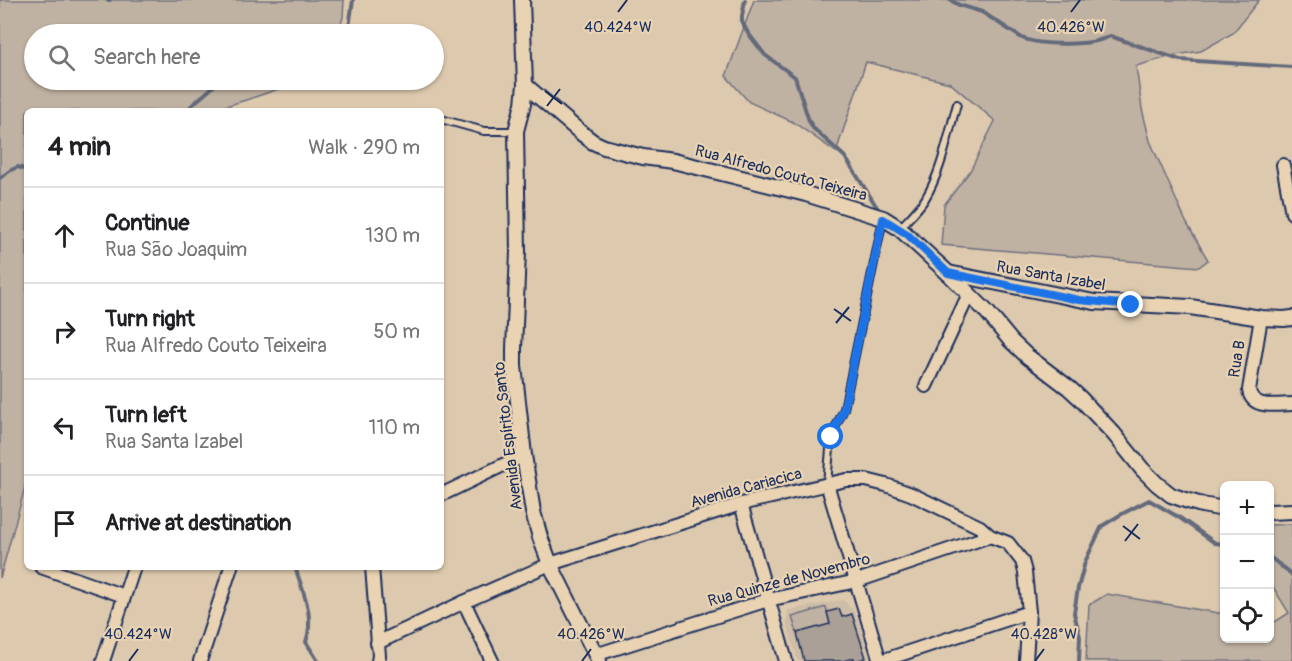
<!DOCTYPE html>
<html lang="en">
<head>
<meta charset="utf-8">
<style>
  body { margin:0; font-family:Pangolin,sans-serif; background:#f2f2f2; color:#202124 }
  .controls { position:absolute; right:18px; bottom:18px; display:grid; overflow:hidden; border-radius:9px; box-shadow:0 2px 4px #0004 }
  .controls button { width:54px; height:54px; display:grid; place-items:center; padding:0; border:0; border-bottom:2px solid #e0e0e0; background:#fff; color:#202124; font:30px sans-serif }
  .stop { position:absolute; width:18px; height:18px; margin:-14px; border:4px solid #1a73e8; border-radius:50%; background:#fff }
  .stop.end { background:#1a73e8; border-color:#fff; box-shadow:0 2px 6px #0008 }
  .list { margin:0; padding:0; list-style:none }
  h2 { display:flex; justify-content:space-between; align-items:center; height:78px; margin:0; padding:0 24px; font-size:26px }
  h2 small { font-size:20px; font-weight:400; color:#757577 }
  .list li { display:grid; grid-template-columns:39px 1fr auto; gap:18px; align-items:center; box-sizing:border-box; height:96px; padding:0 24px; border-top:2px solid #e0e0e0 }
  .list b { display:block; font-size:22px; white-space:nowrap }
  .list p { margin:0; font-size:20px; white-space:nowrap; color:#757577 }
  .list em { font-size:20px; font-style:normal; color:#757577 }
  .icon { flex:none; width:33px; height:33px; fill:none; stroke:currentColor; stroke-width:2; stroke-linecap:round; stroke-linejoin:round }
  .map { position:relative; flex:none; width:1292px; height:661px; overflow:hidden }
  .search { position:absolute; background:#fff; box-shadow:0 2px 4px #0004; left:24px; top:24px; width:420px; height:66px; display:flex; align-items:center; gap:15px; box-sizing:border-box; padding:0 21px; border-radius:33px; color:#757577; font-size:22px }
  .panel { position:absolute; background:#fff; box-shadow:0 2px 4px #0004; left:24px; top:108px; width:420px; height:462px; border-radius:9px }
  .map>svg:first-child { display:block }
  .built { fill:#cebda7 }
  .green { fill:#c0b2a2; stroke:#6e7080; stroke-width:1.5 }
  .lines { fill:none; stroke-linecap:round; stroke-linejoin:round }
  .stream { stroke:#646a7c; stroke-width:4 }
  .building { fill:#aaa098; stroke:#1b2f5e; stroke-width:1.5 }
  .service-casing { stroke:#1b2f5e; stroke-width:10 }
  .minor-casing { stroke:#1b2f5e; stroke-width:16 }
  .tertiary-casing { stroke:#1b2f5e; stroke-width:18 }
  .service { stroke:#e9d3b2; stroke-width:6 }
  .minor { stroke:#e9d3b2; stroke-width:12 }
  .tertiary { stroke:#e9d3b2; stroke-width:14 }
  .route { stroke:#1a73e8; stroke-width:8 }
  .ticks { fill:none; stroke:#1b2f5e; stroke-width:2 }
  .labels { text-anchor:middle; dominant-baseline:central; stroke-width:4.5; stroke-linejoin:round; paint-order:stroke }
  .street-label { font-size:16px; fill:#1b2f5e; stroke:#e9d3b2 }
  .ticks-label { font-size:15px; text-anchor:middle; fill:#1b2f5e; stroke:#e9d3b2; stroke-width:4.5; stroke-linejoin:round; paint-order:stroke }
</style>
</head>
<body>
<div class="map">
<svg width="1292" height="661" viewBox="0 0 1292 661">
  <rect width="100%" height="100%" fill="#ddc9ad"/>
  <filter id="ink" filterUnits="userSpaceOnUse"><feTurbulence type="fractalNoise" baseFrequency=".0167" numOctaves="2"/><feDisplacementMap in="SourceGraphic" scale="12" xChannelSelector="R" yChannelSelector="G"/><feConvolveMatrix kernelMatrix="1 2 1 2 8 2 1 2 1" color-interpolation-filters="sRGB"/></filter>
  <g filter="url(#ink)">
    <polygon class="built" points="843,600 855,612 863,634 869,658 856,661 798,661 787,624 788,610"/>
    <g class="green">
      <polygon points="0,0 344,0 343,17 338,34 34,34 34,80 305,80 246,100 209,111 27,111 27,480 0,578"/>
      <polygon points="754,0 1259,0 1233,33 1201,51 1176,55 1136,66 1142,109 1150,141 1186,222 1208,260 1199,267 941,245 944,205 970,171 995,121 950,83 866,62 836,152 793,122 749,102 726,76"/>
      <polygon points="1292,524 1292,661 1086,661 1089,605 1107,594 1224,614 1224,638 1270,638 1270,621 1275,622 1289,613 1270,582 1270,525"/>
      <polygon points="826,607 830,624 797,633 792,617"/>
    </g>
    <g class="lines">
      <g class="stream">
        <polyline points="107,0 110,0"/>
        <polyline points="745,0 742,16 742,22 748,33 765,55 795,77 809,121 813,128 845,157 880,212"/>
        <path d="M950 0 959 5 982 12 1022 38C1041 46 1093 46 1110 36L1180 60 1292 67"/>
        <polyline points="348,34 353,0"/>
        <path d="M187 111C193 103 199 99 206 93 212 88 215 83 223 80"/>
        <polyline points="0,178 11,170 18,167 27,170"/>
        <polyline points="1270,557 1292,575"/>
        <path d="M295 567C303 592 315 616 306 642L318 661"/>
        <polyline points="1079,661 1080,637 1074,613 1078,588 1085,562 1102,526 1120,515 1149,500 1180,518 1215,543 1224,544"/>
      </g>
    </g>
    <polygon class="building" points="839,609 842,617 852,614 866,658 855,661 854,658 843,661 804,661 797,633 830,624 827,612"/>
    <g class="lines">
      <defs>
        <g id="service">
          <polyline points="441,119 484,131 515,131"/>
          <path d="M900 228C909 218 918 210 925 199 942 171 948 135 957 104"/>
          <polyline points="827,484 831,437 844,409 883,219"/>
        </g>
        <g id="minor">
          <polyline points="1283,165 1292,213"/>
          <path d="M1261 318 1249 390C1252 410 1277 404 1292 404"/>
          <polyline points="926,386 969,294"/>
          <polyline points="827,484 880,661"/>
          <polyline points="441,495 524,455"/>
          <polyline points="741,504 786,661"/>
          <polyline points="41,567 124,596"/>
          <polyline points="372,567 379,656 378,661"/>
          <polyline points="464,602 492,661"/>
          <polyline points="377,643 464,602 550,564 741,504 846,480 866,480 886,485 911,494 980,527 990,536 1008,543 1022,561 1025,572 1029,612 1026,661"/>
          <polyline points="595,655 768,600 857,581 990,536"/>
          <polyline points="103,661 134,567"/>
          <polyline points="200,661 231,567"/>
          <polyline points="881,661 1029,612"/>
        </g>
        <g id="tertiary">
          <polyline points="522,0 525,85 523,104 516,131 518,252 514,349 514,366 524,455 533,512 540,537 550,564 570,604 599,661"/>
          <polyline points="525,85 580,132 593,142 604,147 643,157 673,161 806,194 883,218 899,228 948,273 987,312 1011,341 1027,356 1069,388 1081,399 1114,434 1142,469 1157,484 1171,495 1185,500 1202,505 1224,509"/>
          <polyline points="948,273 1094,302 1190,307 1261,318 1284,319 1292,318"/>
          <polyline points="1270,512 1292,511"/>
        </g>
      </defs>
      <use href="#service" class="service-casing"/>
      <use href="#minor" class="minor-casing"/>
      <use href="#tertiary" class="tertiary-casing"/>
      <use href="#service" class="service"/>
      <use href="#minor" class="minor"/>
      <use href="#tertiary" class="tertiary"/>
    </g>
  </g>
  <g class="lines" filter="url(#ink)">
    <polyline class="route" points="831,437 844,409 883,219 907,234 948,273 1079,300 1131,305"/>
  </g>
  <path class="ticks" d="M618 12 627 0M1071 12 1080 0M545 91 562 104M547 106 560 89M834 309 851 321M836 323 849 307M1123 526 1140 539M1125 541 1138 524M129 661 138 649M582 661 591 649M1035 661 1044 649"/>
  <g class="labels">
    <g class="street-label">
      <text transform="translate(781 173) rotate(15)">Rua Alfredo Couto Teixeira</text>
      <text transform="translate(1051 276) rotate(10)">Rua Santa Izabel</text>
      <text transform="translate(1237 359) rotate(-81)">Rua B</text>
      <text transform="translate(508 436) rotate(-97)">Avenida Espírito Santo</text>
      <text transform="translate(746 488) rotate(-15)">Avenida Cariacica</text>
      <text transform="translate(789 580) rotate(-15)">Rua Quinze de Novembro</text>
    </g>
  </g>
  <g class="ticks-label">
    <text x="618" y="32">40.424°W</text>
    <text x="1071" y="32">40.426°W</text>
    <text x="138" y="639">40.424°W</text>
    <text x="591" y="639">40.426°W</text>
    <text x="1044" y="639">40.428°W</text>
  </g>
</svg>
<div class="controls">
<button>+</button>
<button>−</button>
<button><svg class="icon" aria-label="locate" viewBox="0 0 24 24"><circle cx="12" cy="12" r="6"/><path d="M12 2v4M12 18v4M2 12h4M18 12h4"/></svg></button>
</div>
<div class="stop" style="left:831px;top:437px"></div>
<div class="stop end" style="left:1131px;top:305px"></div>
<div class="search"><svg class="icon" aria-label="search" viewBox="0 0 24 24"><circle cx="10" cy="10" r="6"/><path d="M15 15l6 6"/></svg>Search here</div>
<section class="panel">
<h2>4 min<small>Walk · 290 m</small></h2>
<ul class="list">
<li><svg class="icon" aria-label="ahead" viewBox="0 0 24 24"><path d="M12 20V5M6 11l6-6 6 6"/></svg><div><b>Continue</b><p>Rua São Joaquim</p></div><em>130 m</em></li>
<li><svg class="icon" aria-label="right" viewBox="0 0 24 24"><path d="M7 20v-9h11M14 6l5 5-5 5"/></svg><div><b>Turn right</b><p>Rua Alfredo Couto Teixeira</p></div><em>50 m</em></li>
<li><svg class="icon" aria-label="left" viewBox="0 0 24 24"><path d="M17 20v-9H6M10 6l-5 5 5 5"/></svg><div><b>Turn left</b><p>Rua Santa Izabel</p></div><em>110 m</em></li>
<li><svg class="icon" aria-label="arrive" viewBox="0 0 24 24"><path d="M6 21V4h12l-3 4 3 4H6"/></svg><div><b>Arrive at destination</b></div></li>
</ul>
</section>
</div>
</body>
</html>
